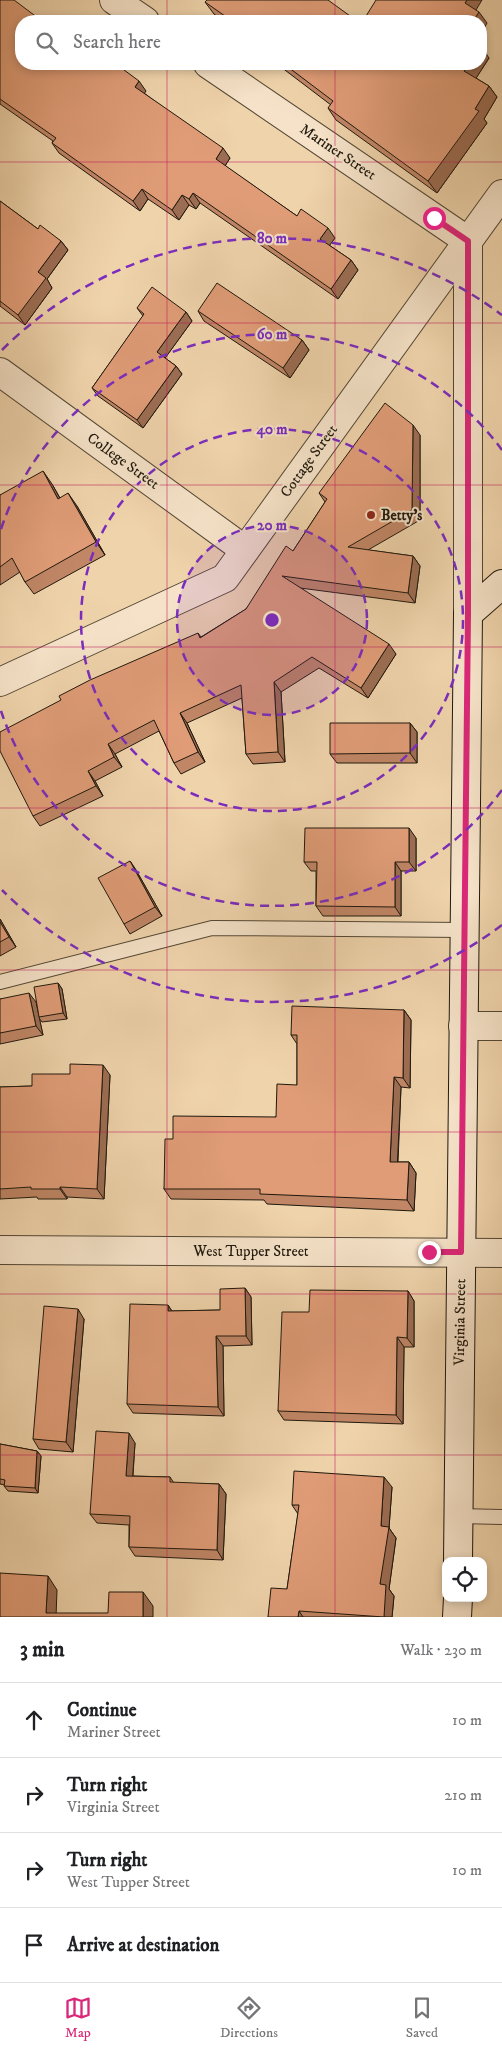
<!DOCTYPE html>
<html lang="en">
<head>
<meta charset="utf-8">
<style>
  body { margin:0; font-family:"IM FELL DW Pica",serif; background:#f6f6f6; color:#202124 }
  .controls { position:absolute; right:15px; bottom:15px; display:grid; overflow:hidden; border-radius:10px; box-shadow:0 2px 8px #0003 }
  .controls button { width:45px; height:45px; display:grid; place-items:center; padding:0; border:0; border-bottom:1px solid #e0e0e0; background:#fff; color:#202124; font:25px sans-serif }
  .stop { position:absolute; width:15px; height:15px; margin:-11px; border:4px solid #db2777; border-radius:50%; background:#fff }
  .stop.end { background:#db2777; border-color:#fff; box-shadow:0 1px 5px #0008 }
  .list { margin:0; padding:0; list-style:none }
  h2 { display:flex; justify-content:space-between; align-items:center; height:65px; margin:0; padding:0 20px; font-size:21px }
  h2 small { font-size:16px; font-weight:400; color:#757577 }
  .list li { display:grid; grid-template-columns:32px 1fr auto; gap:15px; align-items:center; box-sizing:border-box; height:75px; padding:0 20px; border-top:1px solid #e0e0e0 }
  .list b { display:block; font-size:19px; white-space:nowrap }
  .list p { margin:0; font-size:16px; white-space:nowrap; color:#757577 }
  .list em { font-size:16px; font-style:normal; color:#757577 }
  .icon { flex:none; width:28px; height:28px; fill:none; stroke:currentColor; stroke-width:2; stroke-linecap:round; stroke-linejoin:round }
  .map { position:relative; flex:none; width:502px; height:1617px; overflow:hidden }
  .search { position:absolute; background:#fff; box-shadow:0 2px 8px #0003; left:15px; right:15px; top:15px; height:55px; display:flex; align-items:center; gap:12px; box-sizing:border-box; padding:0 18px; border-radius:20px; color:#757577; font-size:19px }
  .sheet { height:365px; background:#fff }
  nav { display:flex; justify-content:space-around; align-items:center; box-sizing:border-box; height:70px; border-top:1px solid #e0e0e0; background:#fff; font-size:14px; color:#757577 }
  nav a { display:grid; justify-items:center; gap:2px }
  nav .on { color:#db2777 }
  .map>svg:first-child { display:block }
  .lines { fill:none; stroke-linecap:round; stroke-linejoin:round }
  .lane-casing { stroke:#534734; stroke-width:16 }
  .street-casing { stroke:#534734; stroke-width:30 }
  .secondary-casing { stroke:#1f180d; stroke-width:30 }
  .lane { stroke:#f5e2c8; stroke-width:14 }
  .street { stroke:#f5e2c8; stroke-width:28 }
  .secondary { stroke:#f5e2c8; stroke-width:28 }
  .wall { fill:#c08666; stroke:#1f180d }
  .shaded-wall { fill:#9c6d53; stroke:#1f180d }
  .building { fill:#df9c77; stroke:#1f180d }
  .route { stroke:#db2777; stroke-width:6 }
  .grid { fill:none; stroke:#c2185b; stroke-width:1; stroke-opacity:0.55 }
  .ring { fill:none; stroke:#7b2cbf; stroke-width:2.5; stroke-dasharray:9 6 }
  .poi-dot { fill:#8f2418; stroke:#f5e2c8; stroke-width:2 }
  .labels { text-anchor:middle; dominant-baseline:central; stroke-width:4; stroke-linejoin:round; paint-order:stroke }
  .street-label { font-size:15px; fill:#1f180d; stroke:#f5e2c8 }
  .poi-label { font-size:15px; font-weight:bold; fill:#1f180d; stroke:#f5e2c8; text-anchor:start }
  .centre { fill:#7b2cbf; stroke:#f5e2c8; stroke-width:2.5 }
  .ring-label { font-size:15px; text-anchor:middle; font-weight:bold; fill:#7b2cbf; stroke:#f5e2c8; stroke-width:4; stroke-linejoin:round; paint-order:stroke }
</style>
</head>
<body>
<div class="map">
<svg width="502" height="1617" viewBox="0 0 502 1617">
  <rect width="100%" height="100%" fill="#efd3ab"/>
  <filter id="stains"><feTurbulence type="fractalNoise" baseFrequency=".004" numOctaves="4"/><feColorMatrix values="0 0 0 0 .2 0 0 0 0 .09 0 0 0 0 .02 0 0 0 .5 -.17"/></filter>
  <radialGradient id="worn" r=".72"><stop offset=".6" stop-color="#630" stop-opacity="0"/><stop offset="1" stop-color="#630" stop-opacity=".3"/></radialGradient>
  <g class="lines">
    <defs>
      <g id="lane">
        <polyline points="0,982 212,928 464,930"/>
        <polyline points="458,1516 502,1517"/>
      </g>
      <g id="street">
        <polyline points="114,0 145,21"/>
        <polyline points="208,64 468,241"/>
        <polyline points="0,372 245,550"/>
        <polyline points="468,614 468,241"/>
        <polyline points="0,682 225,578 502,194"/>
        <polyline points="463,1026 502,1026"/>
        <polyline points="0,1250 502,1253"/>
      </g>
      <g id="secondary">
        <polyline points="458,1561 468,614 502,584"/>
        <polyline points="457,1617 458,1598"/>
      </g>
    </defs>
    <use href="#lane" class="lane-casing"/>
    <use href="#street" class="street-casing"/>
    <use href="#secondary" class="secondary-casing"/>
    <use href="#lane" class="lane"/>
    <use href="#street" class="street"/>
    <use href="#secondary" class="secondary"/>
  </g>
  <g class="wall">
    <polygon points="0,0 21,21 146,91 144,93 230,158 225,166 297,216 335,238 329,245 351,260 358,270 338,299 200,203 196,209 189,205 179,220 148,199 140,211 59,153 52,143 53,141 0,104"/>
    <polygon points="205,2 357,21 224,21 214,14"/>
    <polygon points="489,58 476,78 489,86 497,97 484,119 487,123 437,193 336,120 328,108 331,105 277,64 481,64"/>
    <polygon points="0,201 38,229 61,241 68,250 47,279 52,288 25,325 0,306"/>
    <polygon points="137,308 186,312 192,321 165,358 176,366 182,374 143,428 98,396 92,388 143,316"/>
    <polygon points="198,311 302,340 309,350 290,378 204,321"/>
    <polygon points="420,435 420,520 368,550 413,556 420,566 415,603 300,588 396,654 368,698 319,668 281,692 285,762 253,764 246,754 242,698 187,723 205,762 181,774 174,763 159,731 115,754 122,767 95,781 103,796 40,826 33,816 198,633 201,637 246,609 293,551 325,502 319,493"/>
    <polygon points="52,484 60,498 77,506 105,555 34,594 25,582 20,572 0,585 0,495"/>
    <polygon points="410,723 417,732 417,763 337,763 330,754"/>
    <polygon points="416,838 416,871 401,871 401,916 323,916 316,906 316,871 311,871 304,862"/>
    <polygon points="130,861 136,870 162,916 130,934 124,924"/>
    <polygon points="0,919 16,947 0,956"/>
    <polygon points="58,983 62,989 67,1019 42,1022 39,1018 43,1035 0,1044 0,999 36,1002 38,1014"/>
    <polygon points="404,1010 411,1020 410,1088 401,1087 398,1162 409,1162 416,1173 414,1211 267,1204 264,1200 171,1199 164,1189 173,1139 276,1117 297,1085 297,1044 291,1035"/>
    <polygon points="110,1075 104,1199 67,1197 67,1199 38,1199 37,1197 0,1199 0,1087 32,1086"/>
    <polygon points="245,1288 251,1297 252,1345 223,1346 224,1416 133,1413 127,1404 168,1305 172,1311 220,1310"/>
    <polygon points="408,1291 414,1301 414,1347 404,1347 403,1424 284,1420 278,1411 309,1312"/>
    <polygon points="84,1319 73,1452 39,1449 33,1439"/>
    <polygon points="135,1443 133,1476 170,1477 174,1483 219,1484 226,1494 223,1560 135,1556 129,1547 129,1525 97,1523 90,1514"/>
    <polygon points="0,1444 37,1451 41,1456 38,1493 8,1491 4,1486 5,1485 0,1484"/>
    <polygon points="392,1487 389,1528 396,1538 389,1589 394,1596 392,1617 268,1617 287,1589 298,1514 292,1505"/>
  </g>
  <g class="shaded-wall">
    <polygon points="467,0 482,0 473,15 465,3"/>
    <polygon points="479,12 487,23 481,34 481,21 473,21"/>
    <polygon points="481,46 489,58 473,83 464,71 469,64 481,64"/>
    <polygon points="139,81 146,91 142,97 135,87"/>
    <polygon points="489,86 497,97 484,119 487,123 437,193 428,181 475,109"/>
    <polygon points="223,148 230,158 223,169 216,159"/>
    <polygon points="142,189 148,199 140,211 133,201"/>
    <polygon points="193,193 200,203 196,209 189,199"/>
    <polygon points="182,195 189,205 179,220 172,210"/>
    <polygon points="328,228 335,238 327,249 320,239"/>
    <polygon points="61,241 68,250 47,279 52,288 25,325 18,315 38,272"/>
    <polygon points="351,260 358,270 338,299 331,289"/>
    <polygon points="186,312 192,321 163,361 157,352"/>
    <polygon points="302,340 309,350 290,378 283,368"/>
    <polygon points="176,366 182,374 143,428 137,420"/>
    <polygon points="413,425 420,435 420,520 412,510"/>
    <polygon points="43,471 52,484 67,511 58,499"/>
    <polygon points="68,493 77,506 105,555 96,542"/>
    <polygon points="413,556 420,566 415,603 408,593"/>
    <polygon points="389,644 396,654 368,698 361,688"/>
    <polygon points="274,682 281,692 285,762 278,752"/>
    <polygon points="180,713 187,723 205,762 198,752"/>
    <polygon points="410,723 417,732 417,763 410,753"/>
    <polygon points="108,744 115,754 122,767 114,757"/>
    <polygon points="88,771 95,781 103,796 96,786"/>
    <polygon points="409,828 416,838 416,871 409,862"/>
    <polygon points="130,861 136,870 162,916 155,907"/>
    <polygon points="395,862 401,871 401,916 395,907"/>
    <polygon points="0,919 16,947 9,937 0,922"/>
    <polygon points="58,983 62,989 67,1019 63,1013"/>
    <polygon points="29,993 36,1002 43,1035 36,1026"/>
    <polygon points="404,1010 411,1020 410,1088 403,1078"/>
    <polygon points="103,1065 110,1075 104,1199 97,1189"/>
    <polygon points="394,1077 401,1087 397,1172 390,1162"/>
    <polygon points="409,1162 416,1173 414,1211 407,1200"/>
    <polygon points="60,1187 67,1197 67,1199 60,1189"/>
    <polygon points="245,1288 251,1297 252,1345 246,1336"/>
    <polygon points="408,1291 414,1301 414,1347 407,1338"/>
    <polygon points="168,1305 174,1315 168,1311"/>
    <polygon points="78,1309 84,1319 73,1452 66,1442"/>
    <polygon points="216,1336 223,1346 224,1416 218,1407"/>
    <polygon points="397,1337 404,1347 403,1424 396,1415"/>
    <polygon points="129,1433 135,1443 132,1485 126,1476"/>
    <polygon points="37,1451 41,1456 38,1493 35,1488"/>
    <polygon points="384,1477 392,1487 389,1528 396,1538 389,1589 394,1596 392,1617 384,1617 380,1584 381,1526"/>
    <polygon points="219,1484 226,1494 223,1560 217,1550"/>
    <polygon points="48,1576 57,1590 56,1617 46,1613"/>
    <polygon points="143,1592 153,1606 153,1617 143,1617"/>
    <polygon points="299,1611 303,1617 298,1617"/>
  </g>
  <g class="building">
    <polygon points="0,0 14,0 42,21 21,21 21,64 116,64 139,81 135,87 223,148 216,159 297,216 301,209 328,228 320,239 351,260 331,289 193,193 189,199 182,195 172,210 142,189 133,201 52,143 56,138 0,99"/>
    <polygon points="207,0 328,0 357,21 232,21 205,2"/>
    <polygon points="376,0 467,0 465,3 479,12 473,21 363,21"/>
    <polygon points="56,18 61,21 54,21"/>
    <polygon points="284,64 469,64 464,71 489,86 475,109 479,111 428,181 328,108 333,101"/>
    <polygon points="0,201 38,229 40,225 61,241 38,272 46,278 18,315 0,301"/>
    <polygon points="217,283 302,340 283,368 198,311"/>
    <polygon points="152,287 186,312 157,352 176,366 137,420 92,388 144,314 137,308"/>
    <polygon points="385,403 413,425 412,510 348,547 413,556 408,593 282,576 389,644 361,688 312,657 274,682 278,752 246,754 241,685 180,713 198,752 174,763 154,720 108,744 114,757 88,771 96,786 33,816 0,751 0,732 61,700 59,696 90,680 198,633 200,638 246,609 286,546 293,551 327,499 319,493"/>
    <polygon points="43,471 58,499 68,493 96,542 25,582 12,558 0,567 0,495"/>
    <polygon points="330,723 410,723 410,753 330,754"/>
    <polygon points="305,828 409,828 409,862 395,862 395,907 316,906 317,862 304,862"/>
    <polygon points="130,861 155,907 124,924 98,878"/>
    <polygon points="0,922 9,937 0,942"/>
    <polygon points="58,983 63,1013 39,1017 34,987"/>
    <polygon points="29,993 36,1026 0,1033 0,999"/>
    <polygon points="292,1006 404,1010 403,1078 394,1077 390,1162 409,1162 407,1200 260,1194 260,1189 164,1189 165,1139 173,1139 173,1116 276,1117 277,1084 297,1085 297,1035 291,1035"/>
    <polygon points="70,1064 103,1065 97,1189 60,1187 60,1189 31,1189 31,1187 0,1189 0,1087 32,1086 32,1074 70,1074"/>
    <polygon points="245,1288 246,1336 216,1336 218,1407 127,1404 130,1304 168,1305 168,1311 220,1310 220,1289"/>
    <polygon points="310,1290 408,1291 407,1338 397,1337 396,1415 278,1411 282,1312 309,1312"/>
    <polygon points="44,1306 78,1309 66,1442 33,1439"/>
    <polygon points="96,1431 129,1433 126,1476 170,1477 170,1482 219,1484 217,1550 129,1547 130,1516 90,1514"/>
    <polygon points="0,1444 37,1451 35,1488 4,1486 5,1480 0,1479"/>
    <polygon points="294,1471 384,1477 381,1526 389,1527 380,1584 386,1585 384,1617 299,1611 298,1617 268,1617 271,1588 287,1589 299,1505 292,1505"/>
    <polygon points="0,1573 48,1576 46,1613 108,1613 109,1592 143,1592 143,1617 0,1617"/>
  </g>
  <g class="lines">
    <polyline class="route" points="429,1252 461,1252 468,614 468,241 434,218"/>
  </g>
  <path class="grid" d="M167 0V21M335 0V21M167 64V1617M335 64V1617M0 162H502M0 323H502M0 485H502M0 647H502M0 808H502M0 970H502M0 1132H502M0 1294H502M0 1455H502"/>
  <circle cx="272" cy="620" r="95" fill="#7b2cbf" fill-opacity=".12"/>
  <g class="ring">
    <circle cx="272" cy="620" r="95"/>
    <circle cx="272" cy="620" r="191"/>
    <path d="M502 790A286 286 0 0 1 1 711M1 529A286 286 0 0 1 502 450"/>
    <path d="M502 925A382 382 0 0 1 2 890M2 350A382 382 0 0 1 502 315"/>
  </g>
  <circle class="poi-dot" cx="371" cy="515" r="5"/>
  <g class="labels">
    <g class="street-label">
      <text transform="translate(338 152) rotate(34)">Mariner Street</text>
      <text transform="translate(123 461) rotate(36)">College Street</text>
      <text transform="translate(309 461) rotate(-54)">Cottage Street</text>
      <text x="251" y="1251">West Tupper Street</text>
      <text transform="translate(460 1322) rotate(-89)">Virginia Street</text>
    </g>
    <g class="poi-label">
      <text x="381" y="515">Betty's</text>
    </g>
  </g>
  <circle cx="272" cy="620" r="8" class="centre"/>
  <g class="ring-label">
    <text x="272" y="243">80 m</text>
    <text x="272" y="339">60 m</text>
    <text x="272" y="434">40 m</text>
    <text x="272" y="530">20 m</text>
  </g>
  <rect width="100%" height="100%" filter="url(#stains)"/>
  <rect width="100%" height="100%" fill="url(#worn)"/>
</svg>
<div class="controls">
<button><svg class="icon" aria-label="locate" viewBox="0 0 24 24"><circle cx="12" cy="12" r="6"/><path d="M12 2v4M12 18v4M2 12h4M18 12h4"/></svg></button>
</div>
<div class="stop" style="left:434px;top:218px"></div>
<div class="stop end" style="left:429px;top:1252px"></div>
<div class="search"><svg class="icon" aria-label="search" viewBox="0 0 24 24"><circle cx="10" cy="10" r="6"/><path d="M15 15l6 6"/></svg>Search here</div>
</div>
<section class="sheet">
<h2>3 min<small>Walk · 230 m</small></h2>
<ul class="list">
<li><svg class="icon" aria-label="ahead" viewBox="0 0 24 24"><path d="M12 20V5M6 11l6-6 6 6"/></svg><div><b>Continue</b><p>Mariner Street</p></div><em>10 m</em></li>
<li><svg class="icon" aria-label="right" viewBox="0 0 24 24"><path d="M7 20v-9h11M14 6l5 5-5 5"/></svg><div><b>Turn right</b><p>Virginia Street</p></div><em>210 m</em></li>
<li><svg class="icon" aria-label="right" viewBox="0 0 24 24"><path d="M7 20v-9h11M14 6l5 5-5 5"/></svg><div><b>Turn right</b><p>West Tupper Street</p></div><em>10 m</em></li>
<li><svg class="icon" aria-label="arrive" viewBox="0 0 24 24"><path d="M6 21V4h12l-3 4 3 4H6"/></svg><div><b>Arrive at destination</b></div></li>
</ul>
</section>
<nav>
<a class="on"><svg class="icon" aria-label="map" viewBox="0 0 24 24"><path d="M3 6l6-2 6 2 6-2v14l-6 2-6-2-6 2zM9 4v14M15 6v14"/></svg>Map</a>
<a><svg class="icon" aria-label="directions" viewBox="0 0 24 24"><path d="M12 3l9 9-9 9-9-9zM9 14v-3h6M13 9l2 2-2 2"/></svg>Directions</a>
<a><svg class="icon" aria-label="saved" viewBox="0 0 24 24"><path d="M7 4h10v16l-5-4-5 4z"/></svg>Saved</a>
</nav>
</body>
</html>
